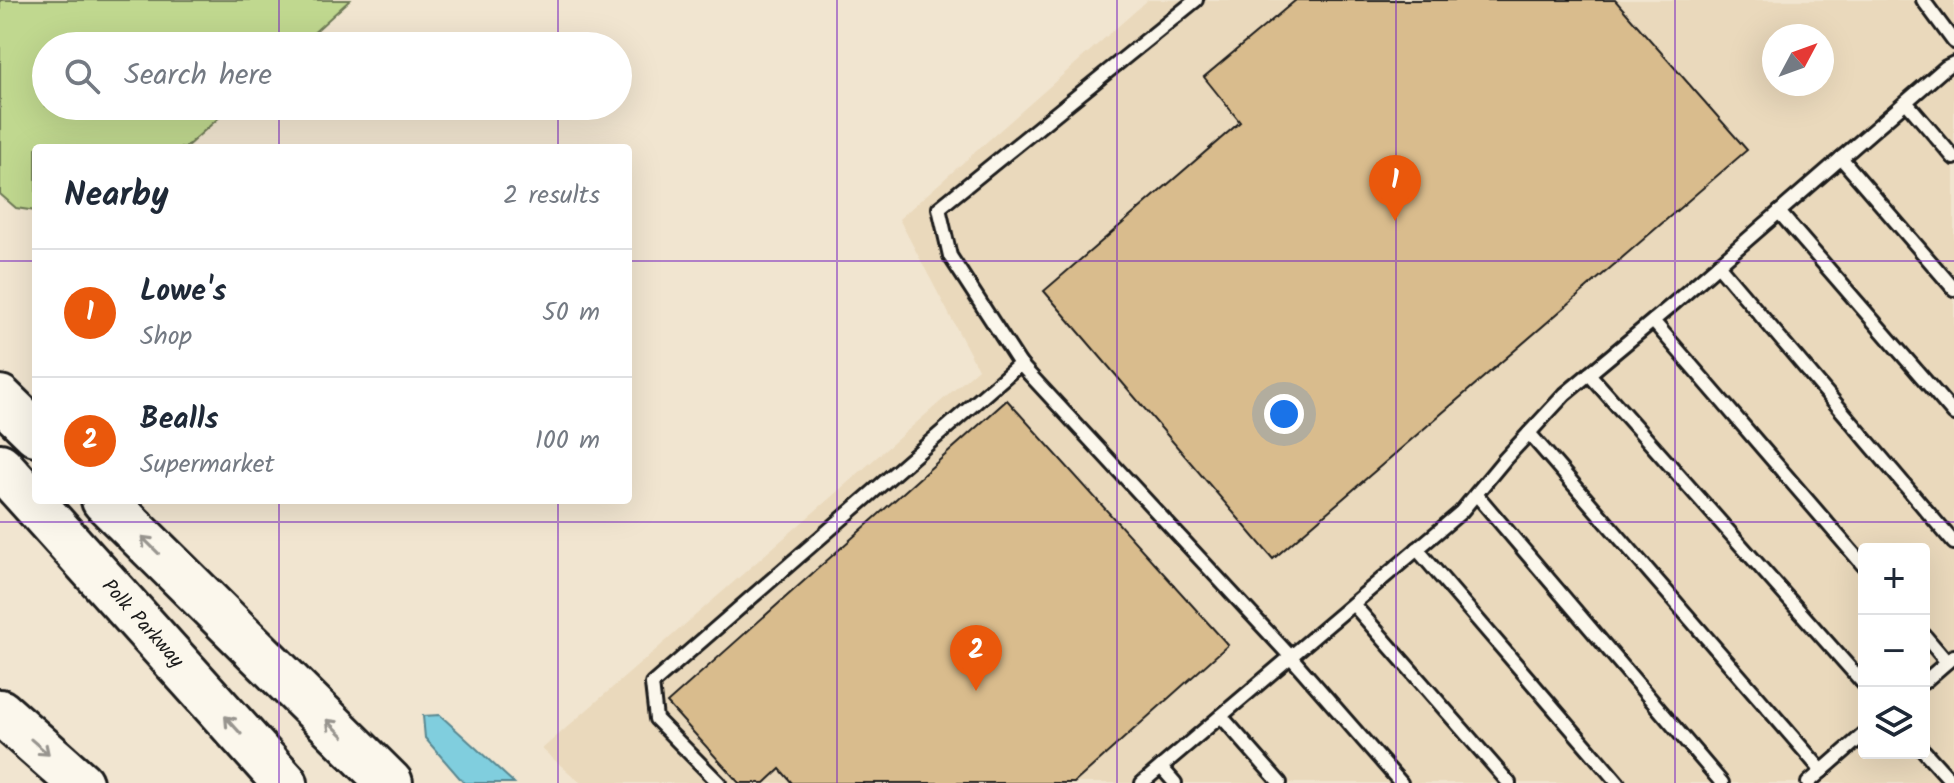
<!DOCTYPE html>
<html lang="en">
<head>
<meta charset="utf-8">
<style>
  body { margin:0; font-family:Kalam,sans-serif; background:#f6f6f7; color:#1f2937 }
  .controls { position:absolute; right:24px; bottom:24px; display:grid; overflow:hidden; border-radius:8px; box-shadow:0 8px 32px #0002 }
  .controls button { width:72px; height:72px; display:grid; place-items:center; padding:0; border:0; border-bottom:2px solid #e0e1e3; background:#fff; color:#1f2937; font:40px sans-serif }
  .compass { position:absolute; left:1762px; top:24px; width:72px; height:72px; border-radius:50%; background:#fff; box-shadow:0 8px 32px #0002; rotate:49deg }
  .you { position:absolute; left:1284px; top:414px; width:28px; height:28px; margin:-20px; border:6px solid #fff; border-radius:50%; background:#1a73e8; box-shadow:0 0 0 12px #1a73e833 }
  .badge { display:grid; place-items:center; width:52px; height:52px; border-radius:50%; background:#ea580c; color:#fff; font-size:26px; font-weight:700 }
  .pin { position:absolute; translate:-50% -66px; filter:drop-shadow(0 2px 4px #0008) }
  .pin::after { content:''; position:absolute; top:42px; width:28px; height:24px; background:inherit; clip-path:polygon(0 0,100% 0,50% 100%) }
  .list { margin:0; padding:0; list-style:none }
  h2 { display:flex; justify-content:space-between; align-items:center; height:104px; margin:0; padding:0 32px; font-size:34px }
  h2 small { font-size:26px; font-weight:400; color:#747a83 }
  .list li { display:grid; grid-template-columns:52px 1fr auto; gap:24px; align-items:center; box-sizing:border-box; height:128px; padding:0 32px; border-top:2px solid #e0e1e3 }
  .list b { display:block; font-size:30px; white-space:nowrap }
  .list p { margin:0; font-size:26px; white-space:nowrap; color:#747a83 }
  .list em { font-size:26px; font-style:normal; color:#747a83 }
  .icon { flex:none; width:44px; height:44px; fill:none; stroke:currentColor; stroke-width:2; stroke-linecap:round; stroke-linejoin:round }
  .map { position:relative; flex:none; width:1954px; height:783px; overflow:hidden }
  .search { position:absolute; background:#fff; box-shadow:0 8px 32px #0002; left:32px; top:32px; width:600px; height:88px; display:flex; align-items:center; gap:20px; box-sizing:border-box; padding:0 28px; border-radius:44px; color:#747a83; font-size:30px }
  .panel { position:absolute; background:#fff; box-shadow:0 8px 32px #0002; left:32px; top:144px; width:600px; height:360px; border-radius:8px }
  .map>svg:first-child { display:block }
  .built { fill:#ead9bc; fill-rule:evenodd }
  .green { fill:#c0d88f; stroke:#6e7a56; stroke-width:2 }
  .water { fill:#80cede; stroke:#588790; stroke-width:2 }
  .building { fill:#d9bc8d; stroke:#1c1c1c; stroke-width:2 }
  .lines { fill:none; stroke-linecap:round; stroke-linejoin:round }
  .service-casing { stroke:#1c1c1c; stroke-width:18 }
  .motorway-casing { stroke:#1c1c1c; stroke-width:50 }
  .service { stroke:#fbf7ec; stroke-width:12 }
  .motorway { stroke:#fbf7ec; stroke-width:44 }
  .oneway { stroke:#97948e }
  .grid { fill:none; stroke:#7b2cbf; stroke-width:2; stroke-opacity:0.55 }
  .labels { text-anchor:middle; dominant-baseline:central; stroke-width:6; stroke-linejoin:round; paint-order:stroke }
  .street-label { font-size:20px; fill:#1c1c1c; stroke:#fbf7ec }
</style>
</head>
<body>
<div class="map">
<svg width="1954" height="783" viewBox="0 0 1954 783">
  <rect width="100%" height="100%" fill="#f1e5d0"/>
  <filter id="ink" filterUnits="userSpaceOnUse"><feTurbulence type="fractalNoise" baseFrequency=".0125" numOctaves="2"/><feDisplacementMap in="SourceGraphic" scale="16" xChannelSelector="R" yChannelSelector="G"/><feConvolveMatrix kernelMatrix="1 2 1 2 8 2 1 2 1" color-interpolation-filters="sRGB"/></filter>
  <g filter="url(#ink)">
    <path class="built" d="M1148 0H1954V783H581L542 749 978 369 899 219ZM1774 36H1822V84H1774ZM1864 549H1924V753H1864Z"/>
    <polygon class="green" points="0,0 350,0 299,46 46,46 46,106 232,106 185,148 36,148 36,211 16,208 0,194"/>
    <polygon class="water" points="440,715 514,783 464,783 425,738 423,716"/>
    <g class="building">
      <polygon points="1296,0 1615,0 1747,150 1273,559 1044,291 1240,122 1204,77"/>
      <polygon points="1007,400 1228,645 1074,783 792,783 780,769 765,783 739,783 667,703"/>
    </g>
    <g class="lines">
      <defs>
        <g id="service">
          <polyline points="1923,0 1954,42"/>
          <polyline points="1906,102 1954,158"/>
          <polyline points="1841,158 1954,289"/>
          <polyline points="1779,212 1954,414"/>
          <polyline points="1718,265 1954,543"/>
          <polyline points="1653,321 1864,566"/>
          <polyline points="1020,364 950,256 939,208 1196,0"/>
          <polyline points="1589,374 1864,684"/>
          <polyline points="1529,433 1822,771"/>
          <polyline points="1476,494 1722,783"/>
          <polyline points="1417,549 1618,783"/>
          <polyline points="1353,604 1509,783"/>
          <polyline points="1924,635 1947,662"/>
          <polyline points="1924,682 1954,656"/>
          <polyline points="1221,716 1280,783"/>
          <polyline points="1924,751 1953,783"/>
          <polyline points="1161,767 1175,783"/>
          <polyline points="719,783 656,719 652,684 1020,364 1290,656 1401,783"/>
          <polyline points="1142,783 1461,512 1505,459 1565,394 1672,305 1946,67 1954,63"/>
          <polyline points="1808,783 1864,734"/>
        </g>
        <g id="motorway">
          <polyline points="0,398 36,433"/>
          <polyline points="0,466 285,783"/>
          <polyline points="104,500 390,783"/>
          <polyline points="0,712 80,783"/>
        </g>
      </defs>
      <use href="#service" class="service-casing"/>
      <use href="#motorway" class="motorway-casing"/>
      <use href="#service" class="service"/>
      <use href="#motorway" class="motorway"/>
    </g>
    <defs><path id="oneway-shaft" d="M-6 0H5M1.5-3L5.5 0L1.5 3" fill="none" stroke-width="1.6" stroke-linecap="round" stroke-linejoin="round" transform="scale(2)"/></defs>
    <g class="oneway">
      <use href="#oneway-shaft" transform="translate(150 545) rotate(-135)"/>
      <use href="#oneway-shaft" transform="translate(233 725) rotate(-132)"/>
      <use href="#oneway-shaft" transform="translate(335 728) rotate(-135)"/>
      <use href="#oneway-shaft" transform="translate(40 747) rotate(41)"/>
    </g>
  </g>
  <path class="grid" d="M279 0V46M558 0V46M837 0V783M1117 0V783M1396 0V783M1675 0V783M279 106V148M558 106V148M0 261H36M628 261H1954M279 500V783M558 500V783M0 522H1954"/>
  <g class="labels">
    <g class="street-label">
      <text transform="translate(142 624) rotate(48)">Polk Parkway</text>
    </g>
  </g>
</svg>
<div class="controls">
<button>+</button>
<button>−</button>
<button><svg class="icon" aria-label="layers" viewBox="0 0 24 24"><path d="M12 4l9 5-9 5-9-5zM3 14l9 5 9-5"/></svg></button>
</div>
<svg class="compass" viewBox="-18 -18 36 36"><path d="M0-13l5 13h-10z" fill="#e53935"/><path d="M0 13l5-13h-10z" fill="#747a83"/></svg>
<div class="you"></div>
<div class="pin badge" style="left:1395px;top:221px">1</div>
<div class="pin badge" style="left:976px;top:691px">2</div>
<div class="search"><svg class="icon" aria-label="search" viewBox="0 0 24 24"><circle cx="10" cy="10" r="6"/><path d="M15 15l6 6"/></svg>Search here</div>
<section class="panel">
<h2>Nearby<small>2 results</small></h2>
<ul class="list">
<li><span class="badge">1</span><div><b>Lowe's</b><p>Shop</p></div><em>50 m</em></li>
<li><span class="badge">2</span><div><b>Bealls</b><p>Supermarket</p></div><em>100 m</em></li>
</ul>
</section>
</div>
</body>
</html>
